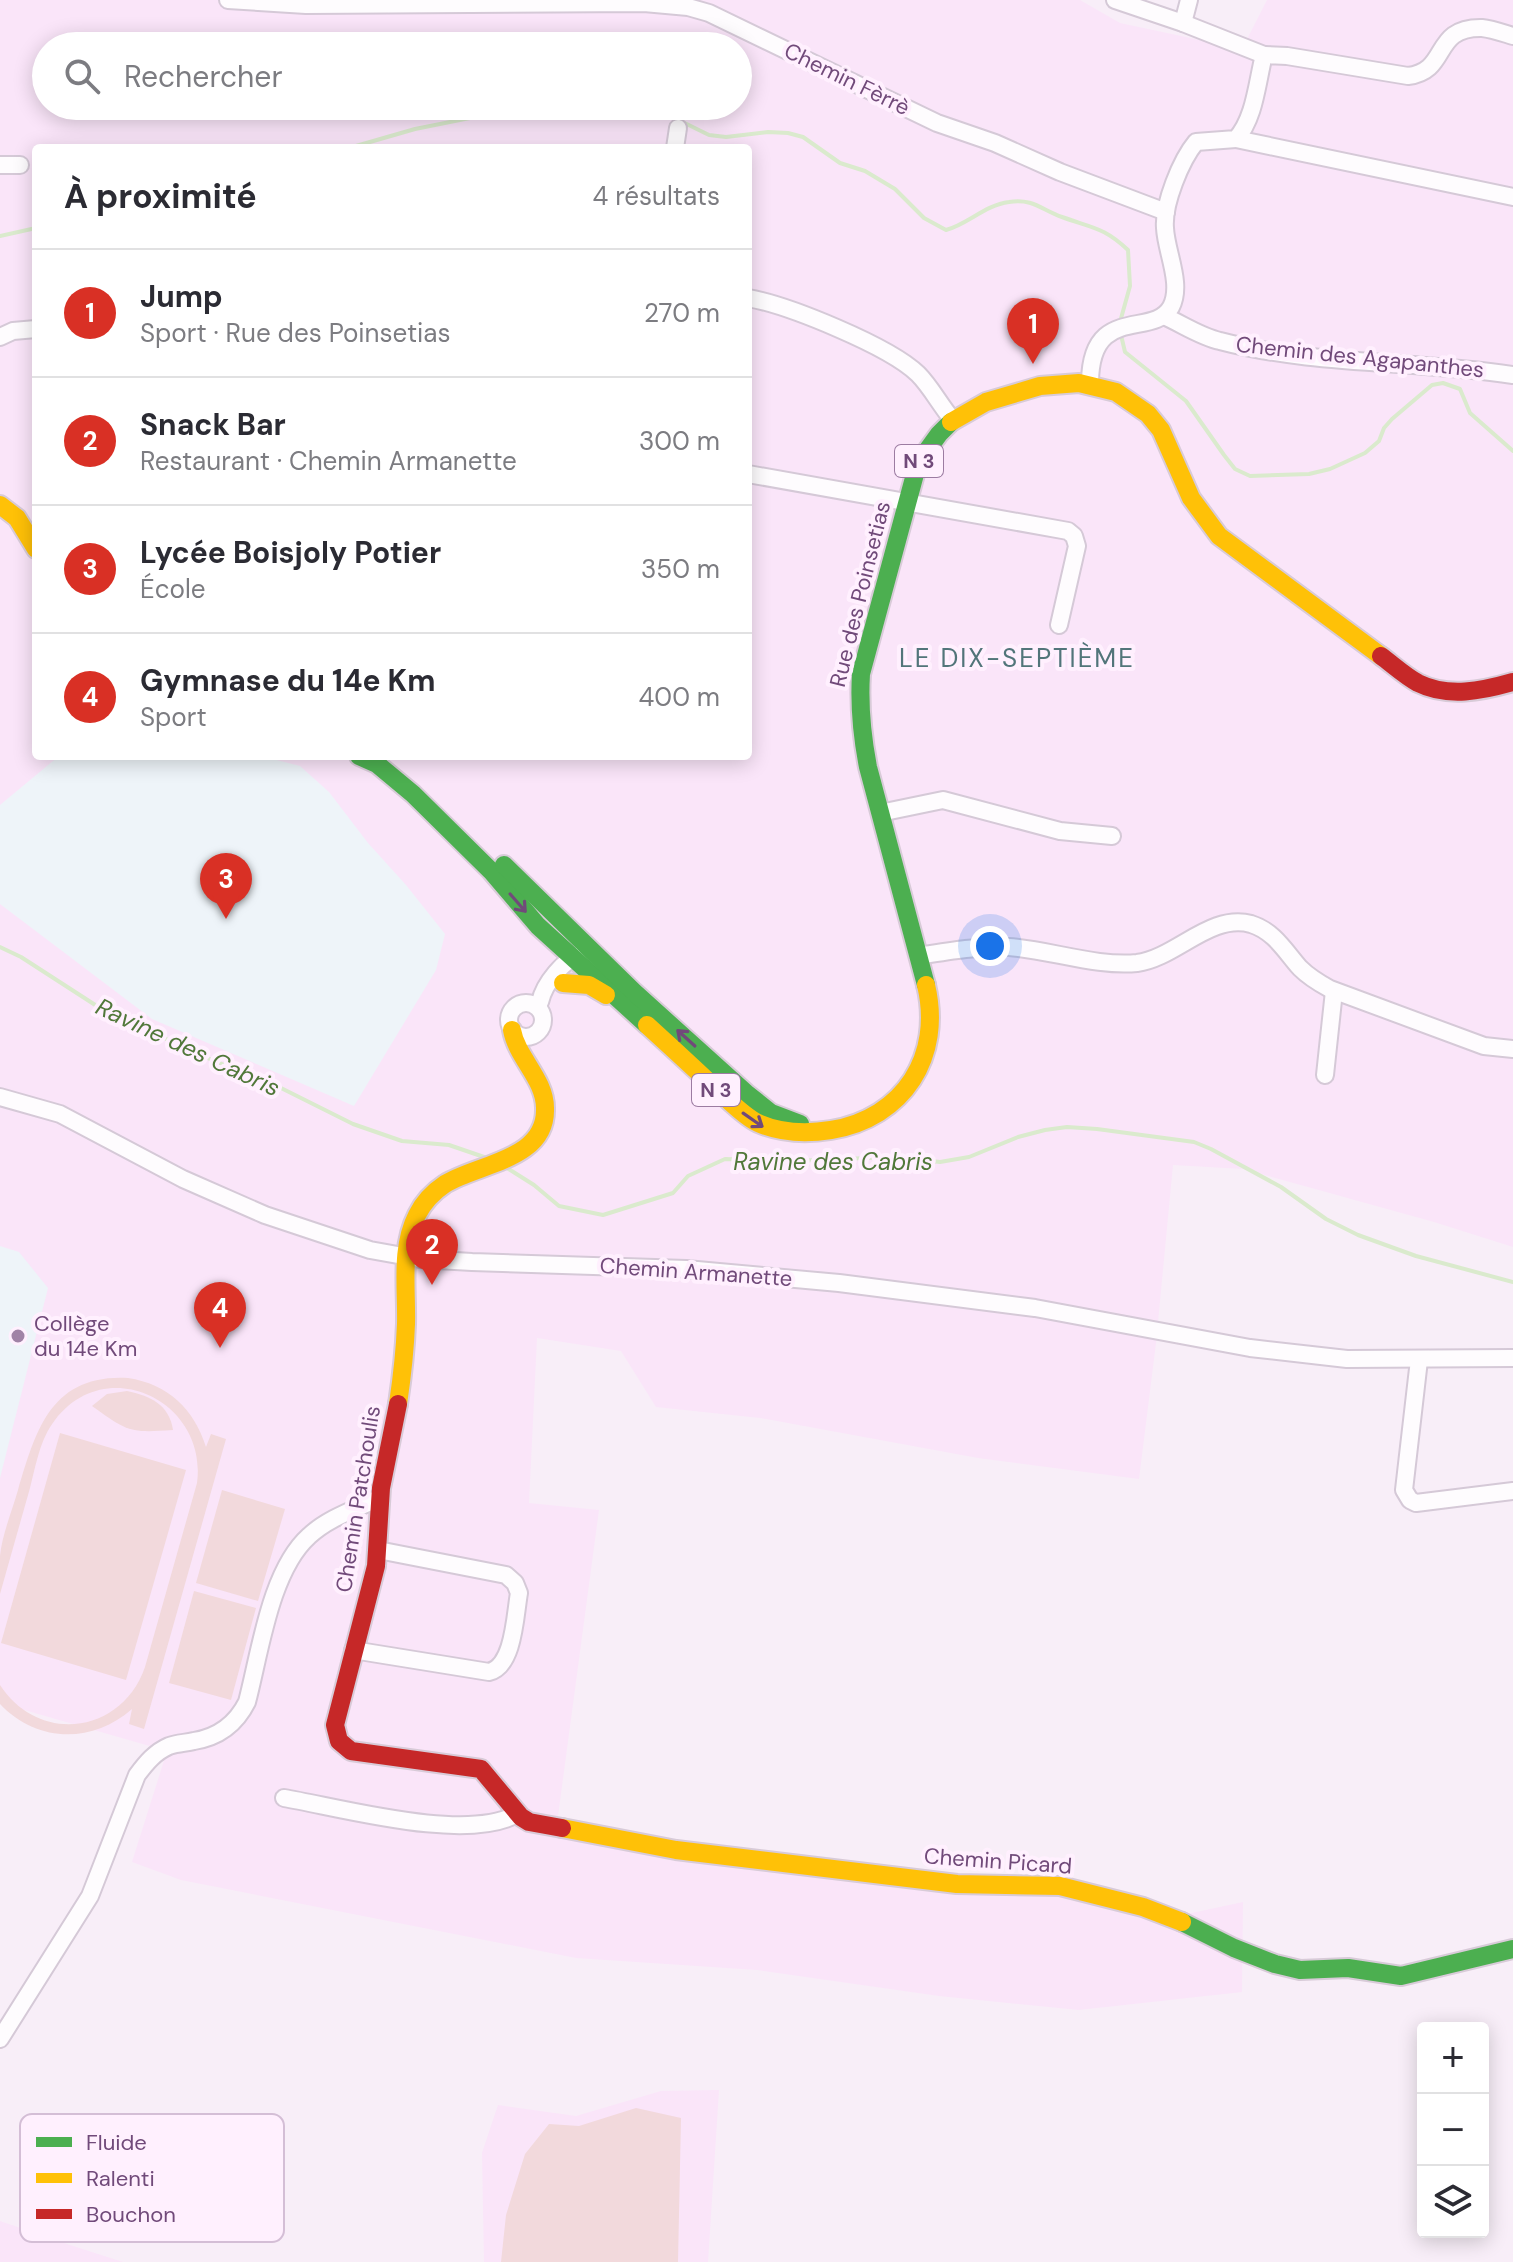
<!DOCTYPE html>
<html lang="fr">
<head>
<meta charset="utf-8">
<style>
  body { margin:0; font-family:"DM Sans",sans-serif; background:#f2f2f3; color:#2b2b33 }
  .controls { position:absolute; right:24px; bottom:24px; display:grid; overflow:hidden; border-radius:8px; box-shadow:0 4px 20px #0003 }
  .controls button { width:72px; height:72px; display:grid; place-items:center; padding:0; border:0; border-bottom:2px solid #e1e1e2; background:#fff; color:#2b2b33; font:40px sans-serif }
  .you { position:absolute; left:990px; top:946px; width:28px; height:28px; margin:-20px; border:6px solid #fff; border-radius:50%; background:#1a73e8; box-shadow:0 0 0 12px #1a73e833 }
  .badge { display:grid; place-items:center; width:52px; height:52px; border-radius:50%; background:#d93025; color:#fff; font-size:26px; font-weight:700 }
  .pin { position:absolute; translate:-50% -66px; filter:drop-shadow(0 2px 4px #0008) }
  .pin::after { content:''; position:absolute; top:42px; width:28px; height:24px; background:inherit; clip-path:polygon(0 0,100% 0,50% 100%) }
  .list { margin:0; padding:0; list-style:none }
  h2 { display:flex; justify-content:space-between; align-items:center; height:104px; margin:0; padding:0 32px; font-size:34px }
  h2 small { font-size:26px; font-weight:400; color:#7c7c81 }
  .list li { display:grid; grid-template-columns:52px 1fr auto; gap:24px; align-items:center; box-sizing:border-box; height:128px; padding:0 32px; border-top:2px solid #e1e1e2 }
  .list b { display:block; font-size:30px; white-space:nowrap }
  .list p { margin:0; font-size:26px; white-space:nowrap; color:#7c7c81 }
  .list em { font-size:26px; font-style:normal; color:#7c7c81 }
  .icon { flex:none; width:44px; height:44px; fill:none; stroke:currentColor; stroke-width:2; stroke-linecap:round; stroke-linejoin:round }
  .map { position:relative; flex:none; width:1513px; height:2262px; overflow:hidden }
  .search { position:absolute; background:#fff; box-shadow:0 4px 20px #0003; left:32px; top:32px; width:720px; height:88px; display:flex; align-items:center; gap:20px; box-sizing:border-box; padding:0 28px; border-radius:44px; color:#7c7c81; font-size:30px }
  .panel { position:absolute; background:#fff; box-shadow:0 4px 20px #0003; left:32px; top:144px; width:720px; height:616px; border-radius:8px }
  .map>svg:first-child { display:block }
  .residential { fill:#fae5f9; fill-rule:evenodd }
  .education { fill:#eef4f9 }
  .green { fill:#f2d9dc }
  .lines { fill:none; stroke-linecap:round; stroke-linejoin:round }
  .stream { stroke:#daeacd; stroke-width:4 }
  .street-casing { stroke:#d5c9d7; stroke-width:20 }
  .fast-casing { stroke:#d8cbd8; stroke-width:22 }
  .slow-casing { stroke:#d8cbd8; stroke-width:22 }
  .jam-casing { stroke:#d8cbd8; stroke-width:22 }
  .street { stroke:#fefcfe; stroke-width:16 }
  .fast { stroke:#4caf50; stroke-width:18 }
  .slow { stroke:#ffc107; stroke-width:18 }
  .jam { stroke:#c62828; stroke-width:18 }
  .oneway { stroke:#714a7a }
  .poi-dot { fill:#a083a6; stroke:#fff0fe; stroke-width:3 }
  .labels { text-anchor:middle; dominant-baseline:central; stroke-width:8; stroke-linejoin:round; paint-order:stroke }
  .shield { fill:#fff0fe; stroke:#9c7ca2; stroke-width:2 }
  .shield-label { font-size:20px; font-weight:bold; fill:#714a7a }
  .street-label { font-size:22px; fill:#714a7a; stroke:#fff0fe }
  .poi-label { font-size:22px; fill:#714a7a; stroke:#fff0fe; text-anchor:start }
  .water-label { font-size:24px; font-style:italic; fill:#51783a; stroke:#fff0fe }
  .quarter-label { font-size:26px; letter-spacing:2px; fill:#52757a; stroke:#fff0fe }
  .key { fill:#fff0fe; stroke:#d4bed6; stroke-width:2 }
  .key-label { font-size:22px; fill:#714a7a }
</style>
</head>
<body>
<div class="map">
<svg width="1513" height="2262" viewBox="0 0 1513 2262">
  <rect width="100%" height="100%" fill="#f8eef8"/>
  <g class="residential">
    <path d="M0 0H1080L1120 23 1242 49 1267 0H1513V1247L1434 1222 1243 1169 1173 1165 1156 1343 1139 1479 978 1458 760 1418 656 1407 621 1351 537 1338 529 1503 599 1510 556 1831 947 1875 1187 1914 1243 1902 1242 1992 1079 2010 939 1996 757 1970 576 1958 181 1880 132 1862 167 1751 0 1703ZM46 46H738V106H46ZM36 148H748V756H36Z"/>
    <polygon points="719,2090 708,2262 484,2262 482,2153 498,2105 576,2116 661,2091"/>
    <polygon points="0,2221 70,2245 123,2262 0,2262"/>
  </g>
  <g class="education">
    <polygon points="59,756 261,756 300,766 329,792 368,843 406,885 445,934 436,970 354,1106 152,1019 0,904 0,805"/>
    <polygon points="0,1246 19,1252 48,1288 0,1478"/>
  </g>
  <g class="green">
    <path d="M128 1378C168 1384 194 1409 206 1447L211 1434 226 1439 144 1729 129 1724 132 1709C92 1744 37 1743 0 1704V1685C39 1745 122 1734 145 1667L197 1483C208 1402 107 1352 55 1420 40 1439 36 1465 30 1488 20 1523 10 1559 0 1594 0 1582 0 1569 0 1556 2 1535 12 1511 18 1490 36 1430 51 1374 128 1378Z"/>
    <path d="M127 1391C150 1396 169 1404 173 1430 130 1433 128 1432 92 1406L107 1394Z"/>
    <polygon points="60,1433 186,1470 126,1680 1,1643"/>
    <polygon points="222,1490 285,1509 258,1601 196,1583"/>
    <polygon points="194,1591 256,1608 231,1700 169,1683"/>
    <polygon points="636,2108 681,2118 678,2262 501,2262 506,2215 525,2154 549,2124 579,2126"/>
  </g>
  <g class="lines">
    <g class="stream">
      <path d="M650 106 709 135 726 137 768 132 788 133 803 137 840 163 865 171 895 189 924 218 946 230C968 224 985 205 1009 202 1033 198 1042 210 1062 217 1092 228 1104 227 1128 250L1130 286 1120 322"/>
      <polyline points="349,148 415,129 530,106"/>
      <polyline points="0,236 36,228"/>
      <polyline points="1121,335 1125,352 1186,401 1224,455 1235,469 1250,476 1309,474 1330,469 1365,453 1379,441 1384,428 1392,419 1432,385 1443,383 1460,389 1470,413 1513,451"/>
      <polyline points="0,947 21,957 103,1010 212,1060 279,1087 353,1124 402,1141 449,1145 484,1157"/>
      <polyline points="507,1168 534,1185 559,1206 603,1215 673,1193 688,1176 725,1159 792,1161 893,1157 940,1162 969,1157 1018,1137 1045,1130 1067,1127 1097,1129 1194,1142 1211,1149 1281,1187 1326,1219 1358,1235 1416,1256 1513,1282"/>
    </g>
    <defs>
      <g id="street">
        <polyline points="228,0 306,5 644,3 688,7 709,13 937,123 995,143 1060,172 1166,212"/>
        <polyline points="1115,0 1183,23 1264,55"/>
        <polyline points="1183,23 1189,0"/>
        <polyline points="1236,139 1513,197"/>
        <polyline points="675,148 678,128"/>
        <polyline points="0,165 20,165"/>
        <path d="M748 298C788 305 889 346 918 374 931 387 940 405 952 419"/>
        <path d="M1164 316C1182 324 1201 337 1220 341 1315 366 1416 360 1513 375"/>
        <polyline points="0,337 13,331 36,329"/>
        <path d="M1090 382C1091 303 1153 339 1171 307 1183 284 1166 252 1165 228 1163 204 1181 160 1196 142L1236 139C1255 118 1257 82 1264 55L1287 56 1408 76C1450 71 1431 27 1482 28 1492 29 1503 33 1513 36"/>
        <polyline points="748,474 1068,531 1074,536 1077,546 1059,625"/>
        <polyline points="880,813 943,800 1060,831 1112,836"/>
        <path d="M918 956C949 951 978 946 1009 947 1050 950 1097 967 1137 963 1176 958 1210 913 1251 924 1274 931 1285 951 1300 968 1309 977 1319 983 1330 989L1484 1046 1513 1049"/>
        <path d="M540 1002C544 984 564 958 582 955"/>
        <circle cx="526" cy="1020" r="17"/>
        <polyline points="1325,1075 1334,991"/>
        <polyline points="0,1097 60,1114 183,1179 265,1215 370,1250 420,1259 472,1262 686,1269 839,1283 1035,1308 1250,1348 1347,1359 1513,1358"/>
        <polyline points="1419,1360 1404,1490 1410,1500 1416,1503 1513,1491"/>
        <path d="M353 1650 489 1672C514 1666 515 1615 519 1593L515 1583 506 1575 378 1550"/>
        <path d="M284 1798C342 1808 464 1842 515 1815"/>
        <path d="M0 2039 90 1896 137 1775C146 1763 155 1752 169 1746 177 1743 186 1743 194 1741 219 1737 236 1724 247 1702 260 1653 270 1571 309 1536 328 1518 356 1509 379 1498"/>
      </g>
      <g id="fast">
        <polyline points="359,756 377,764 413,794 491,871 538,926 647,1025"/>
        <polyline points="504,865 634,992 746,1093 771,1113 800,1124"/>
        <path d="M926 985 868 767C862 736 859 706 861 674L918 463 939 434 951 422"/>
        <polyline points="1182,1922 1234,1948 1275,1964 1300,1970 1348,1968 1401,1976 1513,1949"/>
      </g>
      <g id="slow">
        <polyline points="951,422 986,402 1040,386 1079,383 1116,392 1148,414 1161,430 1191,498 1219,536 1381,656"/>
        <polyline points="0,505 17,518 36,549"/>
        <polyline points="563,983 589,985 606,995"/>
        <path d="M647 1025C670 1046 693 1067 715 1088 729 1100 742 1115 758 1123 781 1133 806 1134 831 1130 904 1118 943 1056 926 985"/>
        <path d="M398 1404C402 1377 405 1351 406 1324 407 1289 400 1248 417 1215 423 1203 433 1192 445 1184 479 1163 547 1160 545 1108 545 1079 517 1058 512 1030"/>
        <polyline points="562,1828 676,1850 957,1884 1060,1886 1143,1907 1182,1922"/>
      </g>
      <g id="jam">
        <path d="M1381 656C1392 664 1405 676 1418 683 1448 698 1482 691 1513 682"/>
        <polyline points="398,1404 381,1488 376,1566 335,1725 339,1741 351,1751 481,1769 521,1817 529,1822 562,1828"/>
      </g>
    </defs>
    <use href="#street" class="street-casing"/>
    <use href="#fast" class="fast-casing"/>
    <use href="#slow" class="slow-casing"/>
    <use href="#jam" class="jam-casing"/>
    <use href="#street" class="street"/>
    <use href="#fast" class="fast"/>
    <use href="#slow" class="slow"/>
    <use href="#jam" class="jam"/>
  </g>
  <defs><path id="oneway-shaft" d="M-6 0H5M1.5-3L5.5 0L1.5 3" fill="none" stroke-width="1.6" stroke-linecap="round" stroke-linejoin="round" transform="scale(2)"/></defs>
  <g class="oneway">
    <use href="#oneway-shaft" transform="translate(518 903) rotate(49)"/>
    <use href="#oneway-shaft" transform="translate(686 1038) rotate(-138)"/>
    <use href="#oneway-shaft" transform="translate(753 1120) rotate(35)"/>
  </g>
  <circle class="poi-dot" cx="18" cy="1336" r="8"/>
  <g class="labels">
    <g class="shield">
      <rect x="895" y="445" width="48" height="32" rx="6"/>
      <rect x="692" y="1074" width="48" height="32" rx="6"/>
    </g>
    <g class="shield-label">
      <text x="919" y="461">N 3</text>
      <text x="716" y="1090">N 3</text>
    </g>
    <g class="street-label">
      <text transform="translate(847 79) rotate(26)">Chemin Fèrrè</text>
      <text transform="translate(1360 357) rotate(6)">Chemin des Agapanthes</text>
      <text transform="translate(860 594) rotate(-76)">Rue des Poinsetias</text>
      <text transform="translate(696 1272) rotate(4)">Chemin Armanette</text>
      <text transform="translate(358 1499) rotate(-81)">Chemin Patchoulis</text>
      <text transform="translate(998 1861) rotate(4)">Chemin Picard</text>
    </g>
    <g class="poi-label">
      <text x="34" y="1323">Collège<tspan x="34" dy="25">du 14e Km</tspan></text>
    </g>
    <g class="water-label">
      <text transform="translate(188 1047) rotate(25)">Ravine des Cabris</text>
      <text x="833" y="1161">Ravine des Cabris</text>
    </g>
    <g class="quarter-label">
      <text x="1017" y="658">LE DIX-SEPTIÈME</text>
    </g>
  </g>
  <rect x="20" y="2114" width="264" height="128" rx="12" class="key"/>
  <rect x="36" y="2137" width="36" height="10" fill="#4caf50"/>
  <rect x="36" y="2173" width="36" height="10" fill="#ffc107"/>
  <rect x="36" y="2209" width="36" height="10" fill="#c62828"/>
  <g class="key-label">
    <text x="86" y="2150">Fluide</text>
    <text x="86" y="2186">Ralenti</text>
    <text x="86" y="2222">Bouchon</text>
  </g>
</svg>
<div class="controls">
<button>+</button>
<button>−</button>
<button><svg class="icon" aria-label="layers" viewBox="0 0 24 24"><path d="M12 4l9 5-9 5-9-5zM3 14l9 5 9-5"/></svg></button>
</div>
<div class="you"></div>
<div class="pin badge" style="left:1033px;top:364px">1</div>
<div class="pin badge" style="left:432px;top:1285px">2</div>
<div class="pin badge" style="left:226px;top:919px">3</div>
<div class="pin badge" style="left:220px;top:1348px">4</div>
<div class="search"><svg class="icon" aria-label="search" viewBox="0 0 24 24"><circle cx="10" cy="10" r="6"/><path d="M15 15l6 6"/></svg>Rechercher</div>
<section class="panel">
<h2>À proximité<small>4 résultats</small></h2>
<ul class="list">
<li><span class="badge">1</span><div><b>Jump</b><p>Sport · Rue des Poinsetias</p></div><em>270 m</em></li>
<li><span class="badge">2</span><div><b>Snack Bar</b><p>Restaurant · Chemin Armanette</p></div><em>300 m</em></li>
<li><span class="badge">3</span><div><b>Lycée Boisjoly Potier</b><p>École</p></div><em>350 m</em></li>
<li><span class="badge">4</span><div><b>Gymnase du 14e Km</b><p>Sport</p></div><em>400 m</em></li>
</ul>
</section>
</div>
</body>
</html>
